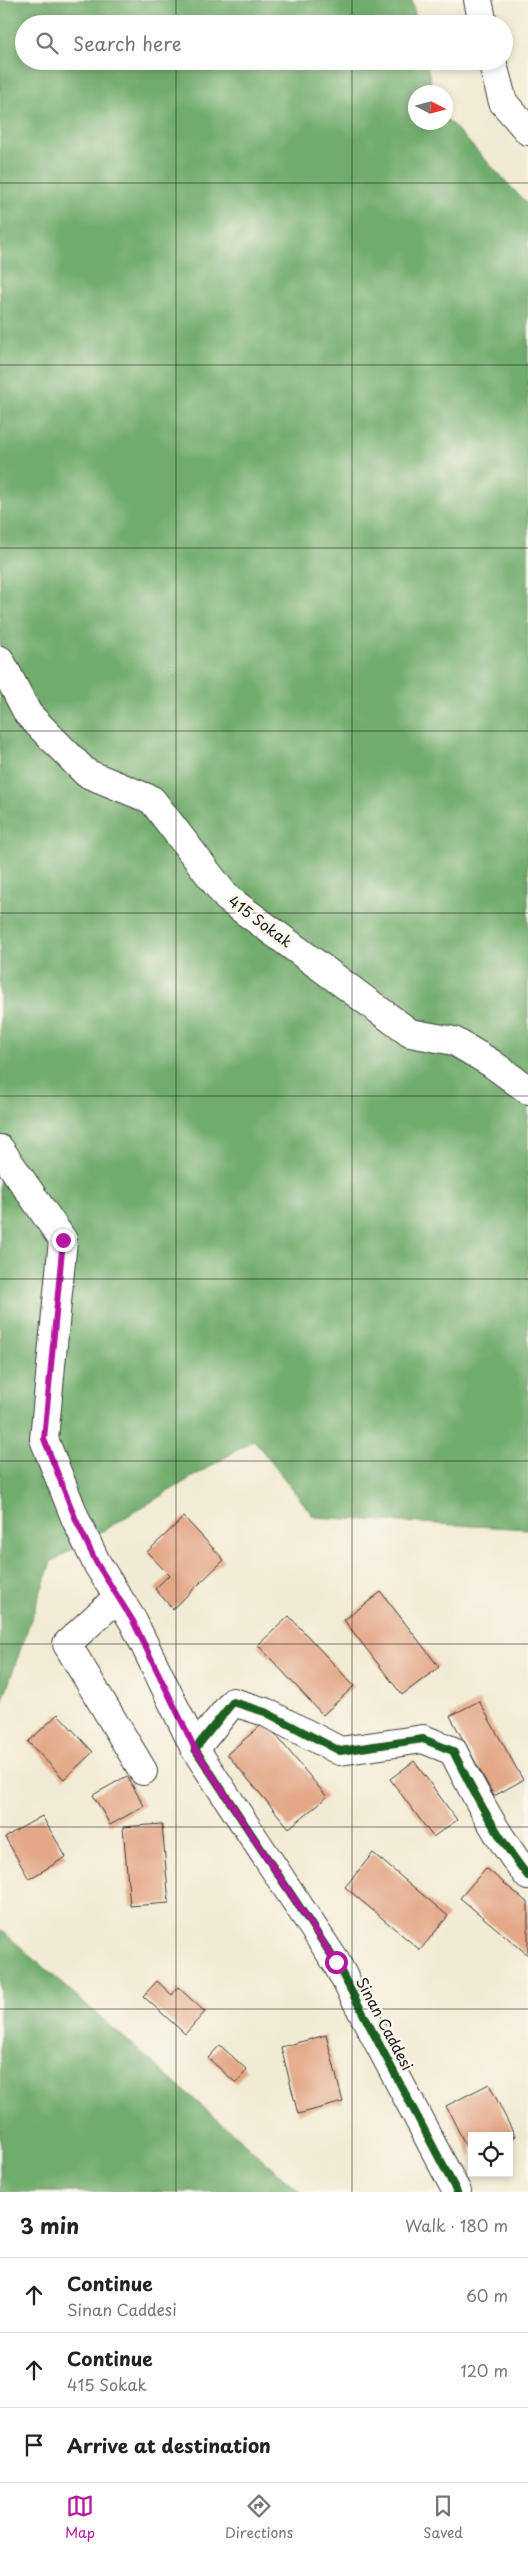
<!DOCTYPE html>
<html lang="en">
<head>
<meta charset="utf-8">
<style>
	:root { --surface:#fff; --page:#f2f2f2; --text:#222; --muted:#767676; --line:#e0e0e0; --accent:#b5179e }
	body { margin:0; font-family:"Playpen Sans",sans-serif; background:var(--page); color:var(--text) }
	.controls { position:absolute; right:15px; bottom:15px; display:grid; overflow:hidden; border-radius:0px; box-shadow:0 2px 8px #0003 }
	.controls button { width:45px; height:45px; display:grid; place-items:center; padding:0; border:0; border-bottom:1px solid var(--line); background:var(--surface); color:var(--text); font:25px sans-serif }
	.compass { position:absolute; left:408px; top:85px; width:45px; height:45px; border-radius:50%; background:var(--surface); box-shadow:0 2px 8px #0003; rotate:96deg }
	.stop { position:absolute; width:15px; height:15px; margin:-11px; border:4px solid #b5179e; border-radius:50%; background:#fff }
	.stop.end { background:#b5179e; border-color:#fff; box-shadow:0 1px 5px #0008 }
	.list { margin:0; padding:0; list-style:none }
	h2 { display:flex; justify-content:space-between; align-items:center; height:65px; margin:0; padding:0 20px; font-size:21px }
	h2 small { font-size:16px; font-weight:400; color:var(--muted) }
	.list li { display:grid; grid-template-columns:32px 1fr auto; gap:15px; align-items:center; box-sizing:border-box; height:75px; padding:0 20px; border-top:1px solid var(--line) }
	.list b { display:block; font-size:19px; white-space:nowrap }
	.list p { margin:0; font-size:16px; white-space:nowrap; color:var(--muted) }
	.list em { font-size:16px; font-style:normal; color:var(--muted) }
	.icon { flex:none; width:28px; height:28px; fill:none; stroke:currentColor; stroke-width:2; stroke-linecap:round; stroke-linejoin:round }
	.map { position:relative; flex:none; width:528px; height:2192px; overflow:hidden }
	.search { position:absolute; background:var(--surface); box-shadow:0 2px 8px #0003; left:15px; right:15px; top:15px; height:55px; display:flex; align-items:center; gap:12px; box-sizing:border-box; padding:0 18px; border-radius:28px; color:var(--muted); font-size:19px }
	.sheet { height:290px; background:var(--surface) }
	nav { display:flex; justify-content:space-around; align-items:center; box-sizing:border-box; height:70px; border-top:1px solid var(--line); background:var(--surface); font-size:14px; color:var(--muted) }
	nav a { display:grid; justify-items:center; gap:2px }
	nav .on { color:var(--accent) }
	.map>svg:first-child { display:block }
</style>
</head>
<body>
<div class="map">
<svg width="528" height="2192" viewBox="0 0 528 2192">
	<rect width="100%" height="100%" fill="#fbf7ec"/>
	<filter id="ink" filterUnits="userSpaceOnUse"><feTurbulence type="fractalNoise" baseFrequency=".02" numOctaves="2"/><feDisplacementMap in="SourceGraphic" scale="10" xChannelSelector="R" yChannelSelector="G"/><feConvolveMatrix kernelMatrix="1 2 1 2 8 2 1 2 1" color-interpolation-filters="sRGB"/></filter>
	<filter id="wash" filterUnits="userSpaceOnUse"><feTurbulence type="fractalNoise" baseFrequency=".0096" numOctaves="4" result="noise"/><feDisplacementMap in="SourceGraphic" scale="20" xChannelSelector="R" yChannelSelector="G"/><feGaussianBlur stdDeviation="1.12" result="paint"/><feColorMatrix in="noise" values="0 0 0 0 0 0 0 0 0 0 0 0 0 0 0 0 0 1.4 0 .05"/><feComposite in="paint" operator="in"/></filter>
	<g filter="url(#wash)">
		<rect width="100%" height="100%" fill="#f2ebd4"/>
		<path fill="#70ac6c" stroke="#466444" d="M0,0H412L417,24H24V61H426L433,92H416V122H446V118L528,205V1529L314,1517L254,1440L51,1562L0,1708Z
			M0,1929L300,2192H0Z"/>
		<g id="blocks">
			<path fill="#e3a888" d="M184,1517L224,1560L173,1609L155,1589L169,1575L147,1552Z
				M381,1592L439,1667L402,1695L344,1620Z
				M289,1616L354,1686L323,1715L258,1645Z
				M479,1701L523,1780L494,1796L450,1716Z
				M58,1714L93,1752L64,1779L28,1742Z
				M265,1722L327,1797L289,1828L227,1754Z
				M414,1761L457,1820L433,1837L390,1779Z
				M127,1776L144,1806L110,1825L93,1795Z
				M42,1816L66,1857L29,1879L5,1837Z
				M162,1824L169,1903L130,1906L123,1827Z
				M373,1853L448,1916L420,1950L345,1887Z
				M486,1868L528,1903V1955L460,1898Z
				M157,1981L172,1995L178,1987L205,2012L185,2034L143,1996Z
				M326,2035L343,2102L298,2114L281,2047Z
				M220,2045L247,2070L236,2083L208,2058Z
				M489,2084L515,2136L509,2139V2136H472V2158L446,2106Z"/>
		</g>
	</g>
	<g filter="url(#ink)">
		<use href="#blocks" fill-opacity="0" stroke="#3c3b38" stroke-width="1"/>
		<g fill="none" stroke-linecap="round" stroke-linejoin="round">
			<g stroke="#3c3b38" stroke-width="30">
				<path id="minor" d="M0,660L28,714L86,773L152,800L227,898L410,1033L454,1041L491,1063L528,1090
					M0,1149L63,1240L44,1439L76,1520L96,1562L133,1621L195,1749L336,1962L457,2192
					M118,1597L67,1644L143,1771
					M195,1749L233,1702L265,1712L340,1751L423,1739L453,1751C475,1795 497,1837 528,1876"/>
			</g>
			<g stroke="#3c3b38" stroke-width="30">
				<path id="highway" d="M478,0L483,24
					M492,61L503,102L528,131"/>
			</g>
			<use href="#minor" stroke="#fff" stroke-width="28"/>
			<use href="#highway" stroke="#fff" stroke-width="28"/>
			<g stroke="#fbf7ec" stroke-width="11">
				<path id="cycleway" d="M457,2192L336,1962L195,1749L233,1702L265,1712L340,1751L423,1739L453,1751C475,1795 497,1837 528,1876"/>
			</g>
			<use href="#cycleway" stroke="#1b5e20" stroke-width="8"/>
		</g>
	</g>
	<g fill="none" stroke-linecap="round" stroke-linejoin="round" filter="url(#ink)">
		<path stroke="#b5179e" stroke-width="6" d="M63,1240L44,1439L76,1520L96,1562L133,1621L195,1749L336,1962"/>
	</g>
	<path fill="none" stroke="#1c1c1c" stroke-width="1" stroke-opacity="0.55" d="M176,0V24M352,0V24M176,61V2192M352,61V2192M0,183H528M0,365H528M0,548H528M0,731H528M0,913H528M0,1096H528M0,1279H528M0,1461H528M0,1644H528M0,1827H528M0,2009H528"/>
	<g text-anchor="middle" stroke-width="5" stroke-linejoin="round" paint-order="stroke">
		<g font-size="15" fill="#1c1c1c" stroke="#fbf7ec">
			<text transform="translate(260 922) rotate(37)" y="5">415 Sokak</text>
			<text transform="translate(384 2024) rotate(62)" y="5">Sinan Caddesi</text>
		</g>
	</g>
</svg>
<div class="controls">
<button><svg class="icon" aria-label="locate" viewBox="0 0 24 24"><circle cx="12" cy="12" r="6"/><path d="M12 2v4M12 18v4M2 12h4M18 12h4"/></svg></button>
</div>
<svg class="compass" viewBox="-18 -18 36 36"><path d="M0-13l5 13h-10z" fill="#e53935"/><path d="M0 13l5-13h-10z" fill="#767676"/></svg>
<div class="stop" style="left:336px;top:1962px"></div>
<div class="stop end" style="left:63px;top:1240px"></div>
<div class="search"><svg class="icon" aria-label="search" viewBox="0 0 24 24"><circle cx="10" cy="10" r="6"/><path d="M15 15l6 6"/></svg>Search here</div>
</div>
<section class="sheet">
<h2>3 min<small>Walk · 180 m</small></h2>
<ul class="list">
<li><svg class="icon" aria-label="ahead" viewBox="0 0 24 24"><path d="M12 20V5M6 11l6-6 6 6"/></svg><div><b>Continue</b><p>Sinan Caddesi</p></div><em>60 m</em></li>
<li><svg class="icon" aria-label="ahead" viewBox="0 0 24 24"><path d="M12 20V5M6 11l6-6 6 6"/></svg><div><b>Continue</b><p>415 Sokak</p></div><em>120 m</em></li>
<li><svg class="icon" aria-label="arrive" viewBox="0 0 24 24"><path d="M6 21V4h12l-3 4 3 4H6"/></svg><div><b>Arrive at destination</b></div></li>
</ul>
</section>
<nav>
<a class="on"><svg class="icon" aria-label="map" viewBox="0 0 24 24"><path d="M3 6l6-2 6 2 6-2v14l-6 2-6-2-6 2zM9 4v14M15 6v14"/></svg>Map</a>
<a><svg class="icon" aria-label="directions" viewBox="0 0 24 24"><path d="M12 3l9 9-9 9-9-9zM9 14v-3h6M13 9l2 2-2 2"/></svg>Directions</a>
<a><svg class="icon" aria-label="saved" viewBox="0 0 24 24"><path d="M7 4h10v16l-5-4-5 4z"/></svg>Saved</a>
</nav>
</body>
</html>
